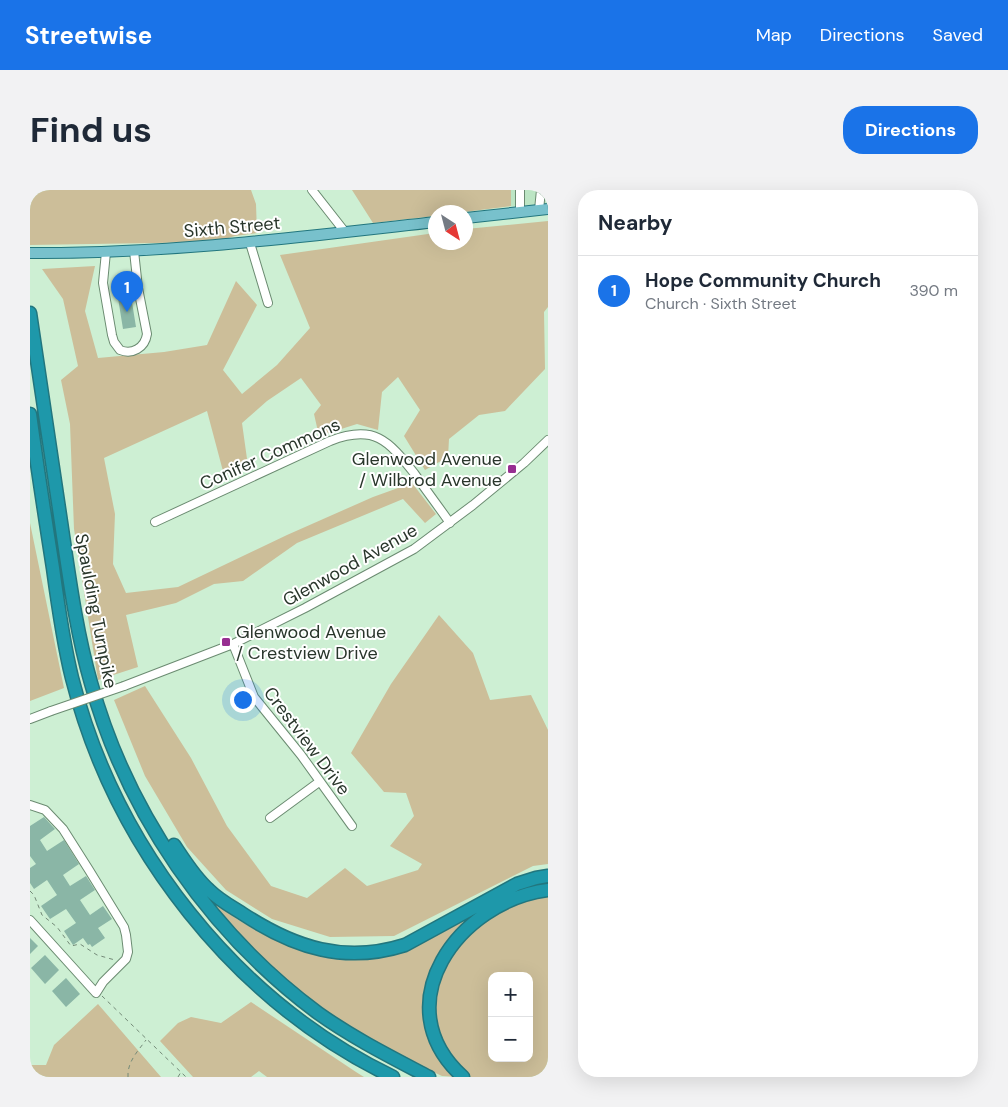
<!DOCTYPE html>
<html lang="en">
<head>
<meta charset="utf-8">
<style>
	:root { --surface:#fff; --page:#f2f2f3; --text:#1f2937; --muted:#747a83; --line:#e0e1e3; --accent:#1a73e8 }
	body { margin:0; font-family:"DM Sans",sans-serif; background:var(--page); color:var(--text) }
	.controls { position:absolute; right:15px; bottom:15px; display:grid; overflow:hidden; border-radius:10px; box-shadow:0 5px 20px #0002 }
	.controls button { width:45px; height:45px; display:grid; place-items:center; padding:0; border:0; border-bottom:1px solid var(--line); background:var(--surface); color:var(--text); font:25px sans-serif }
	.compass { position:absolute; left:398px; top:15px; width:45px; height:45px; border-radius:50%; background:var(--surface); box-shadow:0 5px 20px #0002; rotate:144deg }
	.you { position:absolute; left:212px; top:509px; width:18px; height:18px; margin:-12px; border:4px solid #fff; border-radius:50%; background:#1a73e8; box-shadow:0 0 0 8px #1a73e833 }
	.badge { display:grid; place-items:center; width:32px; height:32px; border-radius:50%; background:var(--accent); color:#fff; font-size:16px; font-weight:700 }
	.pin { position:absolute; translate:-50% -41px; filter:drop-shadow(0 1px 2px #0008) }
	.pin::after { content:''; position:absolute; top:26px; width:18px; height:15px; background:inherit; clip-path:polygon(0 0,100% 0,50% 100%) }
	.list { margin:0; padding:0; list-style:none }
	h2 { display:flex; justify-content:space-between; align-items:center; height:65px; margin:0; padding:0 20px; font-size:21px }
	h2 small { font-size:16px; font-weight:400; color:var(--muted) }
	.list li { display:grid; grid-template-columns:32px 1fr auto; gap:15px; align-items:center; box-sizing:border-box; height:70px; padding:0 20px; border-top:1px solid var(--line) }
	.list b { display:block; font-size:19px; white-space:nowrap }
	.list p { margin:0; font-size:16px; white-space:nowrap; color:var(--muted) }
	.list em { font-size:16px; font-style:normal; color:var(--muted) }
	.map { position:relative; flex:none; width:518px; height:887px; overflow:hidden; border-radius:20px }
	header { display:flex; align-items:center; gap:30px; box-sizing:border-box; height:70px; padding:0 25px; background:var(--accent); color:#fff }
	header strong { font-size:24px }
	nav { display:flex; gap:28px; margin-inline-start:auto; font-size:18px }
	.intro { display:flex; align-items:center; justify-content:space-between; box-sizing:border-box; height:120px; padding:0 30px }
	h1 { margin:0; font-size:35px }
	.button { padding:12px 22px; border-radius:20px; background:var(--accent); color:#fff; font-size:18px; font-weight:700 }
	main { display:flex; gap:30px; padding:0 30px }
	aside { flex:1; background:var(--surface); border-radius:20px; box-shadow:0 5px 20px #0002 }
	.map>svg:first-child { display:block }
</style>
</head>
<body>
<header>
<strong>Streetwise</strong>
<nav><a>Map</a><a>Directions</a><a>Saved</a></nav>
</header>
<div class="intro"><h1>Find us</h1><a class="button">Directions</a></div>
<main>
<div class="map">
<svg width="518" height="887" viewBox="0 0 518 887">
	<rect width="100%" height="100%" fill="#cdefd3"/>
	<path fill="#bce5c4" d="M481,0H518V14L481,16Z"/>
	<path fill="#ccbe99" fill-rule="evenodd" d="M0,0H221L226,14L227,43L205,46L185,52L0,55Z
		M322,0H481V16L434,22H431L419,16L411,17L408,22H406L405,26L343,33Z
		M518,31V117L514,122L515,179L475,221L449,225L419,249L418,267L395,280L374,246L390,220L368,187L352,202L348,240L327,234L289,246L284,224L291,215L271,188L237,211L212,233L218,276L194,285L177,221L74,268L85,324L83,374L96,403L148,397L257,345L343,307L382,293L406,324L395,333L373,309L267,353L213,391L184,394L146,413L96,425L108,477L68,490L44,339L40,234L31,190L48,176L33,109L12,79L65,76L55,121L68,168L134,162L177,155L206,91L227,115L193,180L212,204L247,175L280,138L250,65L405,43L406,52H436V39Z
		M0,333L34,498L0,511Z
		M409,425L443,463L460,510L501,505L518,540V674L503,676L364,746L300,747L242,729L196,700L157,657L115,586L84,510L115,496L161,568L197,636L241,696L277,708L315,678L337,696L388,680L392,674L360,656L384,626L376,603L354,602L321,563L361,494Z
		M518,692V697L435,736L397,815L428,887L412,886L371,867L297,823L263,797L209,748L170,699L186,714L207,729L230,743L258,754L341,765L488,700Z
		M518,705V887H438L410,850L403,812L417,768L450,734L480,716ZM462,786H499V868H462Z
		M221,812L326,882L334,887H237L229,881L221,887H163L130,851L148,833L161,827L191,833Z
		M68,814L131,887H0V875H16L24,855Z"/>
	<path fill="#8ab6a6" d="M101,106L106,137L93,139L88,108Z
		M14,627L25,639L10,650L17,661L34,650L49,674L33,685L40,696L56,686L65,700L50,710L60,725L73,716L82,729L68,738L75,748L62,757L60,754L58,755L53,748L43,755L34,741L46,733L36,719L20,729L11,716L27,705L17,690L4,699L0,693V678L6,674L0,666V636Z
		M0,748L8,756L0,764Z
		M15,765L29,780L15,794L1,778Z
		M36,788L50,804L36,817L22,801Z"/>
	<g fill="none" stroke-linecap="round" stroke-linejoin="round">
		<g stroke="#6b8b71" stroke-width="10">
			<path id="minor" d="M282,0L315,42
				M490,0V22
				M509,20L511,0
				M220,53L238,113
				M76,62L73,93L82,145L84,152L90,160C102,165 115,158 117,144L108,98L104,61
				M125,332L300,251C344,234 358,250 384,283C396,300 408,316 420,333
				M203,454L224,507L271,565L322,636
				M94,496L203,454L275,418L384,359L443,315L494,273L518,250
				M0,529L21,521
				M0,615L15,620L33,639L59,680L94,737L96,745L98,762L96,769L73,792L66,803L0,730
				M240,628L289,592"/>
		</g>
		<g stroke="#22767e" stroke-width="12">
			<path id="major" d="M436,28L518,19
				M0,63C136,64 271,47 406,32"/>
		</g>
		<g stroke="#22767e" stroke-width="15">
			<path id="highway" d="M0,123C10,193 21,262 31,332C39,386 46,441 61,493C97,623 180,743 288,823C323,848 361,867 399,887
				M0,224C7,275 15,327 23,378C28,415 33,452 42,488C85,658 205,811 363,887
				M144,655C154,670 165,688 179,700C189,710 202,717 213,724C265,758 315,774 375,755L487,694L506,688L518,686
				M433,887C353,815 429,711 518,700"/>
		</g>
		<path stroke="#738977" stroke-width="1" stroke-dasharray="4 4" stroke-linecap="butt" d="M0,701L4,705L12,725L27,737L41,756L50,754L67,765L85,770
			M72,806L156,887
			M98,887C97,872 108,861 116,850
			M148,887L151,882"/>
		<use href="#minor" stroke="#fff" stroke-width="8"/>
		<use href="#major" stroke="#78c1cc" stroke-width="10"/>
		<use href="#highway" stroke="#1e98aa" stroke-width="12"/>
		<g stroke="#6b8b71" stroke-width="10" stroke-linecap="butt">
			<path id="minor-bridge" d="M21,521L94,496"/>
		</g>
		<use href="#minor-bridge" stroke="#fff" stroke-width="8"/>
	</g>
	<g fill="#972e91" stroke="#fff" stroke-width="2">
		<rect x="477" y="274" width="10" height="10" rx="2.5"/>
		<rect x="191" y="447" width="10" height="10" rx="2.5"/>
	</g>
	<g text-anchor="middle" stroke-width="4" stroke-linejoin="round" paint-order="stroke">
		<g font-size="18" fill="#29362b" stroke="#fff">
			<text transform="translate(202 37) rotate(-5)" y="6">Sixth Street</text>
			<text transform="translate(240 264) rotate(-24)" y="6">Conifer Commons</text>
			<text transform="translate(320 375) rotate(-29)" y="6">Glenwood Avenue</text>
			<text transform="translate(66 421) rotate(79)" y="6">Spaulding Turnpike</text>
			<text transform="translate(277 551) rotate(53)" y="6">Crestview Drive</text>
		</g>
		<g font-size="18" fill="#29362b" stroke="#fff" text-anchor="end">
			<text x="472" y="275">Glenwood Avenue<tspan x="472" dy="21">/ Wilbrod Avenue</tspan></text>
			<text x="206" y="448" text-anchor="start">Glenwood Avenue<tspan x="206" dy="21">/ Crestview Drive</tspan></text>
		</g>
	</g>
</svg>
<div class="controls">
<button>+</button>
<button>−</button>
</div>
<svg class="compass" viewBox="-18 -18 36 36"><path d="M0-13l5 13h-10z" fill="#e53935"/><path d="M0 13l5-13h-10z" fill="#747a83"/></svg>
<div class="you"></div>
<div class="pin badge" style="left:97px;top:122px">1</div>
</div>
<aside>
<h2>Nearby<small></small></h2>
<ul class="list">
<li><span class="badge">1</span><div><b>Hope Community Church</b><p>Church · Sixth Street</p></div><em>390 m</em></li>
</ul>
</aside>
</main>
</body>
</html>
